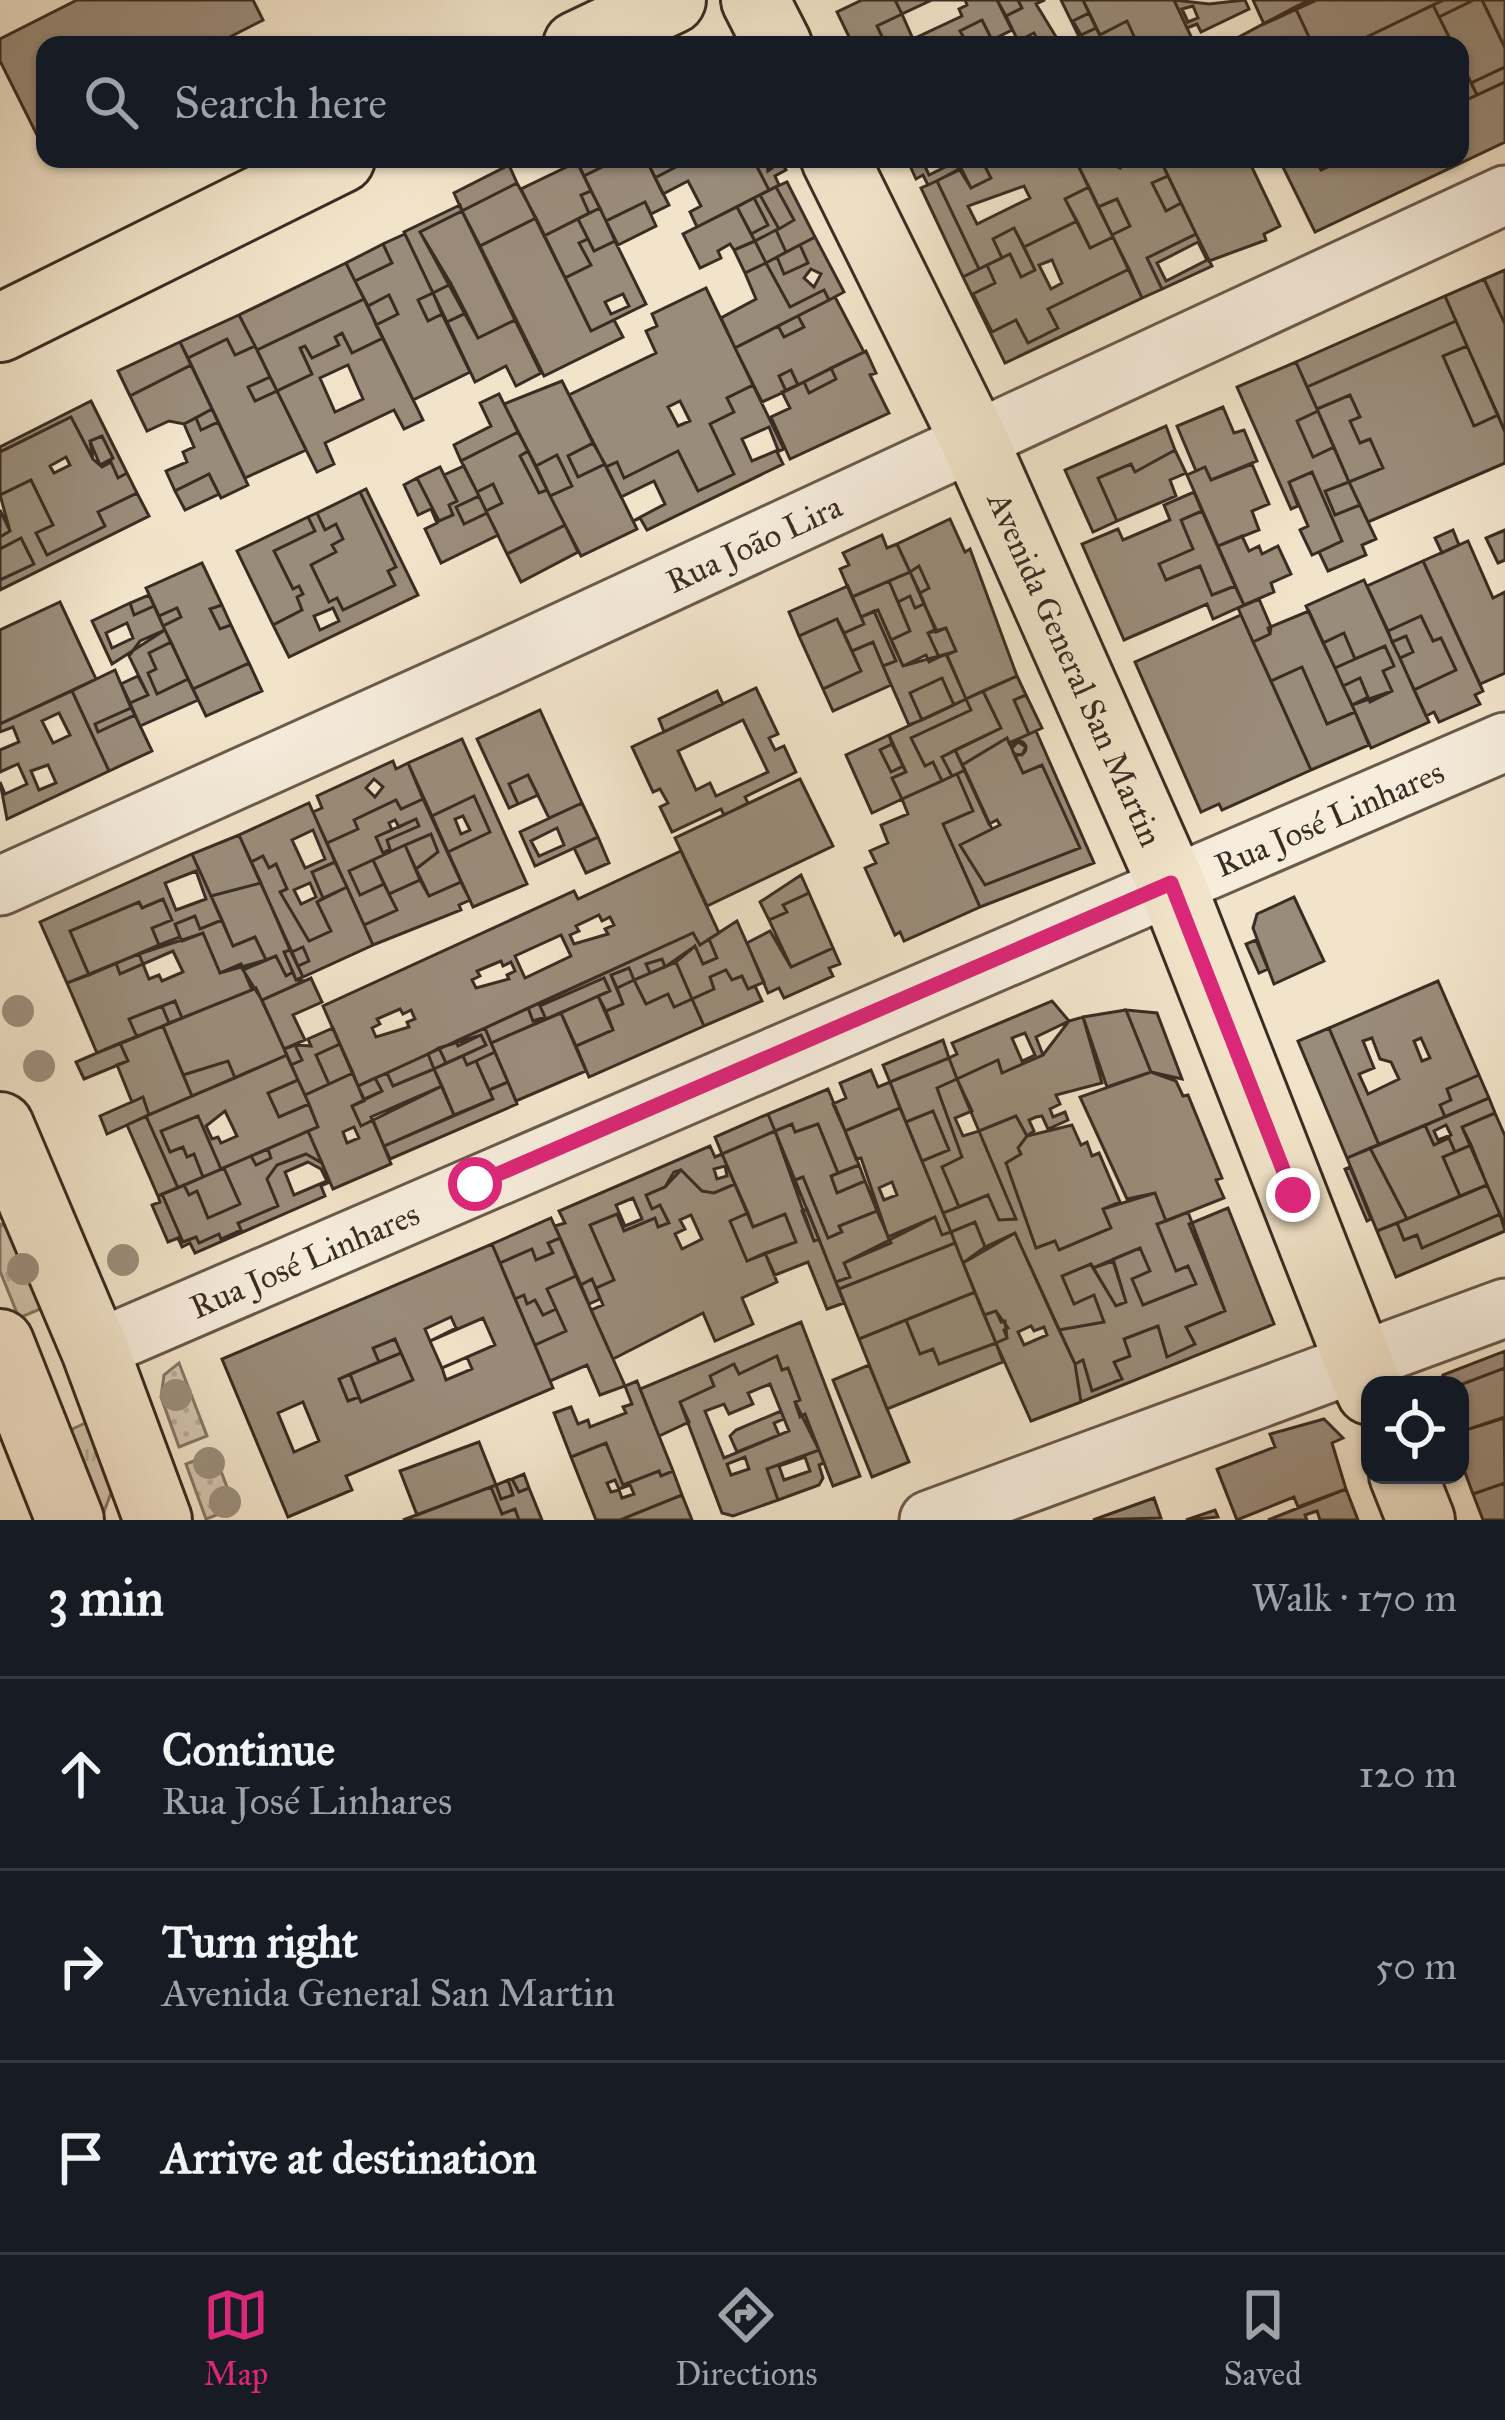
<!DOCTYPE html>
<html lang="en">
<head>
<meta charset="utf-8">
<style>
	:root { --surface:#171b24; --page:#242831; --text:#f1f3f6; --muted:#9ea1a6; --line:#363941; --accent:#db2777 }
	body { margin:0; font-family:"IM FELL Great Primer",serif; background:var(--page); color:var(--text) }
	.controls { position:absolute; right:36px; bottom:36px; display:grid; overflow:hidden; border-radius:24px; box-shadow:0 3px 9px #0004 }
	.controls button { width:108px; height:108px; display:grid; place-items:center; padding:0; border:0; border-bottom:3px solid var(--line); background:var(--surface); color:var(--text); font:60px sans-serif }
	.stop { position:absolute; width:36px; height:36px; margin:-27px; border:9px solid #db2777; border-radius:50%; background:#fff }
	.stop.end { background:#db2777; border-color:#fff; box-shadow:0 3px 12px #0008 }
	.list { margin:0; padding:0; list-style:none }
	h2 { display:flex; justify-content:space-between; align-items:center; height:156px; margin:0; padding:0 48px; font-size:51px }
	h2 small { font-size:39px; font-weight:400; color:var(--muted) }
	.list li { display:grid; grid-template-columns:78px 1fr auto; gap:36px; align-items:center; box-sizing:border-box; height:192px; padding:0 48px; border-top:3px solid var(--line) }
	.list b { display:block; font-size:45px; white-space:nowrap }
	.list p { margin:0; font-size:39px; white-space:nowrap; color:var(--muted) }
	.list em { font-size:39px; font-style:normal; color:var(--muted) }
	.icon { flex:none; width:66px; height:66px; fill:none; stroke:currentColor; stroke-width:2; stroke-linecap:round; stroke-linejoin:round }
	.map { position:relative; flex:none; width:1505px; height:1520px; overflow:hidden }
	.search { position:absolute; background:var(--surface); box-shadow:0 3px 9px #0004; left:36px; right:36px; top:36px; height:132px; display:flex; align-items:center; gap:30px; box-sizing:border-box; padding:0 42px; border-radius:24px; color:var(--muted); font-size:45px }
	.sheet { height:732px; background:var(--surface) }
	nav { display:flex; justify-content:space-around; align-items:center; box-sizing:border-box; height:168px; border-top:3px solid var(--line); background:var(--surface); font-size:33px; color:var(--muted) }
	nav a { display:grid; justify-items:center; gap:6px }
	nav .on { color:var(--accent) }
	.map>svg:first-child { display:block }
</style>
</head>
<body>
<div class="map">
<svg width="1505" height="1520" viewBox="0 0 1505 1520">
	<defs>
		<pattern id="grass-tufts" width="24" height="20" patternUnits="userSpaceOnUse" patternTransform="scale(3)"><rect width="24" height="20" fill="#d3c5ae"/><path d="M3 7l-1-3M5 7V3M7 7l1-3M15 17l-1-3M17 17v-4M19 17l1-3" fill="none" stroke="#b6a995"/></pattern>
		<pattern id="park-dots" width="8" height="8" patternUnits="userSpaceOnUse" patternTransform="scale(3)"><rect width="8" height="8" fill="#d3c5ae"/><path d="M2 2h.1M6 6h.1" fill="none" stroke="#b6a995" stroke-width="1.8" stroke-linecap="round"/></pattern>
	</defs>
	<rect width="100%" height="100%" fill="#f2e4ca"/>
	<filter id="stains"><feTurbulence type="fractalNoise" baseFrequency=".00167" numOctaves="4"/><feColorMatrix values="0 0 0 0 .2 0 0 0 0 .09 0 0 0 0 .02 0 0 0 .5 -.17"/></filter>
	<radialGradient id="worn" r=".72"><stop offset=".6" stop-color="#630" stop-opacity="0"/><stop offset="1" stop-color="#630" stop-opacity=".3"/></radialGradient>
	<path fill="url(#grass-tufts)" stroke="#877868" stroke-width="3" d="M0,1224L12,1229L45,1307L19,1318L0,1271Z
		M92,1420L115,1482L101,1520L66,1432Z"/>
	<path fill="url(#park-dots)" stroke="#877868" stroke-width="3" d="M179,1363L207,1436L179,1447L161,1397L164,1375Z
		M214,1453L235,1508L206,1519L186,1464Z"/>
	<path fill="#9a8c7a" stroke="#3b2c23" stroke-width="3" fill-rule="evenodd" d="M77,0H253L263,20L214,45H45V131L37,135L0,61V39Z
		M862,0H895L902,14L877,26L886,45H853L837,12Z
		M895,0H997L1012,30L992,40L982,20L960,31L968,45H886L877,26L902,14Z
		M932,0H965L967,5L959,9L962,16L913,39L902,14Z
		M997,0H1018L1022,8L1006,16Z
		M1018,0H1045L1036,4L1061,45H1040L1034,33L1018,41L1006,16L1022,8Z
		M1061,0H1083L1089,13L1073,21L1081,35L1096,28L1105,45H1083Z
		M1083,0H1174L1195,45H1138L1127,21L1100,35Z
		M1174,0L1209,4L1245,0L1249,9L1201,32L1197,24L1187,28ZM1193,6L1198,18L1188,22L1182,9Z
		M1253,0H1317L1264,24Z
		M1310,0H1444L1350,45H1293L1309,37L1295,7Z
		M1444,0H1474L1439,17L1433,5Z
		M1474,0H1482L1505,48V67L1471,83L1460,60V45H1453L1439,17Z
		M1482,0H1505V48L1487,10Z
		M1433,5L1453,45H1350Z
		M1295,7L1309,37L1293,45H1224Z
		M1089,13L1096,28L1081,35L1073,21Z
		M982,20L992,40L968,45L960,31Z
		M1127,21L1138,45H1105L1100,35Z
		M1460,60L1477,95L1460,103Z
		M1505,67V82L1477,95L1471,83Z
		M1505,82V142L1315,232L1279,159H1315L1321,170L1344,159H1460V103Z
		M576,159H618L584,176Z
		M618,159H646L669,205L651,214L645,202L606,221L584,176Z
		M646,159H678L681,164L655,178Z
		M691,159H753L769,190L697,227L690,212L701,206L688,181L663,194L655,178Z
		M753,159H767L768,171L776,165L771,159H780L786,170L775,176L779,185L769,190Z
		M907,159H930L923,162L929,175L949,165L946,159H953L959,170L928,185L923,175L916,179Z
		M953,159H981L991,178L971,188Z
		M981,159H1075L1089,187L1065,199L1077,221L1024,247L1014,228L993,239L1002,258L979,269L937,181L961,168L971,188L991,178ZM1024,186L1030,198L977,224L968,206Z
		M1075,159H1117L1114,165L1120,168L1121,159H1160L1168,176L1152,183L1166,211L1181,203L1196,234L1147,258L1162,289L1142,298L1112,235L1130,226L1117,199L1098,207Z
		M1160,159H1248L1280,226L1264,234L1266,240L1209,261Z
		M1315,159H1344L1321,170Z
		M577,162L591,191L581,195L589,213L544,236L521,189Z
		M509,165L517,183L462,211L454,193Z
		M1168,176L1181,203L1166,211L1152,183Z
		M937,181L979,269L963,277L921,188Z
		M787,182L815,237L786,252L776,230L755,241L751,234L768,225L754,198L760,195L779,229L794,220L776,187Z
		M517,183L536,218L480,246L462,211Z
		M776,187L794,220L779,229L760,195Z
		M1089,187L1113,237L1090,248L1065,199Z
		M591,191L600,208L589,213L581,195Z
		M754,198L768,225L751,234L737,207Z
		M1117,199L1130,226L1112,235L1098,207Z
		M645,202L656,226L618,245L606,221Z
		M460,205L462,211L420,232L451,284L433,293L404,232Z
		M737,207L755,241L734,250L730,244L718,251L721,258L700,268L683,234Z
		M600,208L615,241L594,251L578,219Z
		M462,211L515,320L478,338L420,232Z
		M536,218L591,331L614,320L623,337L544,376L480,246Z
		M578,219L588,239L579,243L591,265L565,278L544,236Z
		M1077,221L1090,248L1113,237L1129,269L1048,309L1058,328L1028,343L1016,320L992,332L973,294L995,283L987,265L1010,254L1021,277L1035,270L1024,247ZM1052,260L1062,283L1051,289L1039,265Z
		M1014,228L1035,270L1021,277L1010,254L1002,258L993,239Z
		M776,230L786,252L766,263L755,241Z
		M405,234L433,293L418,300L428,321L442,314L470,372L413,400L376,325L398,314L389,295L368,306L355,281L392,263L383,244Z
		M1196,234L1212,266L1162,289L1147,258ZM1198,242L1207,260L1166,281L1157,263Z
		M815,237L844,292L829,300L824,290L790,307L766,263L777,257L784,274L808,263L800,245ZM811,269L821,274L814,287L804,278Z
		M588,239L594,251L615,241L646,304L591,331L565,278L591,265L579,243ZM623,294L629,306L611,314L605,302Z
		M755,241L766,263L745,273L734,250Z
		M383,244L392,263L355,281L346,263Z
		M800,245L808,263L784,274L777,257Z
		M346,263L364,299L257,350L239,315Z
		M766,263L790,307L824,290L829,300L735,348L721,318L756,299L745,273Z
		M987,265L995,283L973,294L992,332L1016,320L1028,343L1058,328L1048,309L1129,269L1142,298L1005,363L963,277Z
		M1505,270V324L1484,279Z
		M1484,279L1505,324V432L1445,296Z
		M451,284L466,313L447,322L433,293Z
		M706,288L753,385L727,398L734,412L710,424L734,474L698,491L678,451L624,478L617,462L606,467L569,395L656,353L646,331L657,326L652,314ZM680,401L690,421L678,426L668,407Z
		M433,293L442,314L428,321L418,300Z
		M389,295L398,314L376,325L368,306Z
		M1445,296L1456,321L1307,387L1296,362Z
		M835,297L864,352L798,385L791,370L779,376L786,391L762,402L735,348L778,326L784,337L804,327L798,316Z
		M364,299L383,338L352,353L342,333L335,337L339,345L312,358L305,346L300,348L312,374L277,391L257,350Z
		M466,313L478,338L515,320L541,373L516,386L506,366L475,382L447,322Z
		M239,315L255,346L235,355L227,339L188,358L180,342Z
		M798,316L804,327L784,337L778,326Z
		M1456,321L1467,346L1443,356L1474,426L1498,415L1505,432V463L1368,522L1349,482L1383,468L1370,439L1360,443L1350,421L1360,417L1350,395L1317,409L1307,387Z
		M342,333L352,353L383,338L423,420L404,429L394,410L325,443L334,464L317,472L277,391L312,374L300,348L305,346L312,358L339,345L335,337ZM348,365L363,399L335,412L320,378Z
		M227,339L235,355L255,346L270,377L248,387L255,401L277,391L306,450L245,478L188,358Z
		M180,342L191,365L130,396L118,371Z
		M1467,346L1498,415L1474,426L1443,356Z
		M866,351L876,373L870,375L889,413L790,459L771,417L790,408L782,392L804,382L809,393L836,379L831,368Z
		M1296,362L1318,411L1297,421L1313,457L1334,447L1349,482L1325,491L1335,515L1360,505L1376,539L1362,545L1366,555L1328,571L1319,552L1342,541L1312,472L1289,482L1298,506L1291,509L1237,387Z
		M191,365L212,409L184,424L169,421L147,431L130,396Z
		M831,368L836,379L809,393L804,382Z
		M791,370L798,385L786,391L779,376Z
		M270,377L277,391L255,401L248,387Z
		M562,381L593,443L568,456L578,477L605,464L637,529L581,556L550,496L572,486L557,455L536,466L504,404Z
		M753,385L784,449L777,452L783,464L647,530L640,518L633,521L665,504L654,481L621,497L606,467L617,462L624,478L678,451L698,491L734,474L710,424L734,412L727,398ZM769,427L778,450L752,461L742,439Z
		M499,394L518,432L461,461L454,445L491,426L480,403Z
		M1350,395L1360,417L1350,421L1360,443L1370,439L1383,468L1349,482L1317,409Z
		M91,401L127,473L118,478L111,462L102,467L113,458L102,436L90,441L93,459L71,417L0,452V447Z
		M1223,407L1234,433L1244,430L1257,461L1211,480L1205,467L1196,471L1177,426Z
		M212,409L218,422L201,430L196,418Z
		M1318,411L1334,447L1313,457L1297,421Z
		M71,417L93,459L102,467L111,462L118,478L127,473L137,493L98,512L105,526L47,555L36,533L53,525L31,480L0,495V452ZM66,457L70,465L54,473L50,466Z
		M196,418L201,430L218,422L248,485L221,498L209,474L175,491L166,471L187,462L183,452L194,447L184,424Z
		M1166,426L1175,450L1135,472L1131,464L1098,478L1117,521L1093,532L1065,470Z
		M518,432L528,451L520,456L539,493L547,490L565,525L507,554L486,511L502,503L493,484L477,492L461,461Z
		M102,436L113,458L100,465L90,441Z
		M593,443L605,464L578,477L568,456Z
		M1175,450L1186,473L1170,480L1176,496L1117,521L1098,478L1131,464L1135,472Z
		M528,451L547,490L539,493L520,456Z
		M557,455L572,486L550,496L536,466Z
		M1252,464L1269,504L1252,511L1259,530L1218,546L1187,475L1205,467L1211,480Z
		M464,466L479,496L456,507L464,524L487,513L498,535L441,563L425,529L437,523L431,509L418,515L404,485L417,478L439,521L453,515L449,505L457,501L444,475Z
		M440,467L457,501L449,505L453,515L439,521L417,478Z
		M1312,472L1342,541L1312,555L1300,530L1308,526L1289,482Z
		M209,474L219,494L185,510L175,491Z
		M31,480L53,525L36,533L47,555L105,526L98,512L137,493L149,516L0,590V580L34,564L21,538L0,549V537L10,531L0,495Z
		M1349,482L1360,505L1335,515L1325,491Z
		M493,484L502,503L486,511L477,492Z
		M366,489L418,595L289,657L273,625L302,610L297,597L303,594L299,586L293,589L274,551L315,531L308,517L317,513L325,530L336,524L343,539L332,545L336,552L311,565L329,602L337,598L343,610L395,585L388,571L396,567L360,492ZM333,608L339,621L320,630L314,616Z
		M360,492L396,567L388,571L395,585L343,610L337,598L329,602L311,565L336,552L332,545L343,539L336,524L325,530L317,513Z
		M1194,492L1202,511L1181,520L1193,549L1159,564L1166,580L1200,566L1212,595L1235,586L1244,605L1213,619L1207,604L1124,640L1082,544L1118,529L1123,540L1170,520L1164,505Z
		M479,496L487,513L464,524L456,507Z
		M0,510L10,531L0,537Z
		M1202,511L1235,586L1212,595L1200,566L1166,580L1159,564L1193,549L1181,520Z
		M308,517L315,531L274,551L293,589L299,586L303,594L297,597L302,610L273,625L237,551Z
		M950,519L965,552L970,549L1017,676L966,699L947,655L956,651L946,628L936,632L920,593L929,588L919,566L910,572L897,544Z
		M565,525L578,552L521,582L507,554Z
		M1453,530L1459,545L1442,553L1435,538Z
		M1505,530V560L1498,563L1486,538Z
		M882,535L887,548L897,544L910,572L852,597L840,569L849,565L843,553Z
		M1242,536L1249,551L1259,546L1262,554L1278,546L1291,574L1271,583L1274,592L1244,605L1218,546Z
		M21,538L34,564L0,580V549Z
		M1468,541L1493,598L1505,592V673L1480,684L1423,561Z
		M1423,561L1483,691L1475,695L1480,704L1439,722L1434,712L1426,716L1414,690L1456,670L1441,638L1433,641L1421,616L1388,631L1367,586Z
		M202,563L222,605L210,609L220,629L231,625L249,663L193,689L163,626L181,617L177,608L159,616L146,588Z
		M919,566L929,588L920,593L910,572Z
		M910,572L924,604L915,608L910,596L898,602L889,581Z
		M1364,580L1429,722L1371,748L1352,705L1392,691L1383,671L1394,666L1385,646L1355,659L1344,633L1323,643L1306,606Z
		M889,581L910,631L891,640L878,610L861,617L852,597Z
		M848,586L864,624L844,633L837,619L799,636L789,612Z
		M149,595L154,606L134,615L130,603Z
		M910,596L915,608L924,604L936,629L928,633L939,657L929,662L926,655L903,666L891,640L910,631L898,602Z
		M1259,599L1271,627L1270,634L1253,642L1238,608Z
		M60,602L96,679L0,724V630Z
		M130,603L134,615L154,606L165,630L112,664L92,621ZM127,623L133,638L112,648L106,633Z
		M222,605L231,625L220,629L210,609Z
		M177,608L181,617L163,626L159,616Z
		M878,610L903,666L946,654L966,699L954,705L942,678L910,693L922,720L909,725L883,666L896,661L874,611Z
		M874,611L896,661L883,666L873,642L852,651L844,633L864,624L861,617Z
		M1309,611L1355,712L1327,724L1302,667L1271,681L1253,642L1270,634L1268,628Z
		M1241,615L1311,770L1222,810L1219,804L1201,812L1135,662Z
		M1421,616L1433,641L1441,638L1456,670L1414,690L1400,658L1413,652L1406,636L1392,642L1388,631Z
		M837,619L861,671L823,689L799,636Z
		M946,628L956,651L939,657L928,633Z
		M165,630L171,642L149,653L156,669L148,673L157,694L188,679L198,700L140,726L130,703L148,695L129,656L140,641Z
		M1344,633L1355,659L1335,668L1323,643Z
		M1406,636L1413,652L1400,658L1392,642Z
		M171,642L188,679L157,694L148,673L156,669L149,653Z
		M873,642L891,685L833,711L823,689L861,671L852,651Z
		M1385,646L1394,666L1383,671L1392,691L1370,702L1360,678L1343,686L1335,668Z
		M249,663L262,691L206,716L193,689Z
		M1302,667L1327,724L1355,712L1369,745L1311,770L1271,681Z
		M115,670L131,708L95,724L98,732L135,715L152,751L109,771L72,691Z
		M138,676L148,695L130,703L121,684Z
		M1017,676L1026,695L1014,700L1029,734L1009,743L1007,738L962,765L955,750L1001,728L983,691Z
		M942,678L954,705L922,720L910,693Z
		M1360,678L1368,697L1352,705L1343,686Z
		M756,688L778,734L769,738L775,750L784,746L796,772L745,797L748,803L724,815L721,809L672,832L660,807L668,803L660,789L653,792L632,747ZM743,720L768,772L716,796L710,783L696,790L678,751Z
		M72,691L109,771L7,819L0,782L5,794L27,784L18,764L0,772V750L19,742L13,727L0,732V724ZM59,713L70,735L53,743L42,721ZM48,765L56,783L39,790L31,771Z
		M717,691L723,704L664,732L659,719Z
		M983,691L1001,728L942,757L952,776L942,781L933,762L925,766L911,738L971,710L966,699Z
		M1026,695L1042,728L1029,734L1014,700Z
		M966,699L971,710L911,738L925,766L933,762L942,781L902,799L892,778L906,772L889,735Z
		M131,708L135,715L98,732L95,724Z
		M540,710L582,803L549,818L528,775L509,784L518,804L509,808L477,739Z
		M1036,731L1094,863L980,907L943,824L973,811L957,774L965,770L992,829L960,845L985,885L1080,848L1042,765L1023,773L1014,754L1022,755L1026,747L1018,742L1012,748L1009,743Z
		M889,735L892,744L880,750L891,772L903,766L906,772L892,778L902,799L872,813L846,755Z
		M1007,738L1023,773L1042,765L1080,848L985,885L960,845L1000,825L997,820L989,824L962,765Z
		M462,739L527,884L473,907L448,852L490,832L474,796L432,816L408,763Z
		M1012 748a7 7 0 1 1 14 0a7 7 0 1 1-14 0Z
		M892,744L903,766L891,772L880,750Z
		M955,750L965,770L952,776L942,757Z
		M393,761L396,769L408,763L423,799L401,809L396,800L354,820L358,829L327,843L313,812L322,808L317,796ZM374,779L383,787L375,797L366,788Z
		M957,774L973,811L943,824L980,907L904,941L900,932L895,935L865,868L876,863L870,851L888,843L881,825L908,814L902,799Z
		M528,775L538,795L518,804L509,784Z
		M800,779L833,846L707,906L675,838Z
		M474,796L490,832L448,852L432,816ZM463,816L470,830L461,834L455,819Z
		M423,799L461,882L429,896L416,869L438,852L431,834L405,845L349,871L360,895L384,884L397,910L364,925L327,843L358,829L354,820L396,800L401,809ZM416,819L419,826L387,840L390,849L383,853L376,837L392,830L389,823L395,820L399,827Z
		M309,803L335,862L312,872L323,898L317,902L331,931L309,941L280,892L287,889L276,864L269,868L263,856L251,862L239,835ZM313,830L325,859L305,868L292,840ZM310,883L316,897L301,904L294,890Z
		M582,803L598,837L535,866L520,832ZM557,828L564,845L539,856L531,841Z
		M416,819L419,826L387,840L390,849L383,853L376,837Z
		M431,834L438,852L416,869L405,845Z
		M239,835L261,883L211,896L192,854Z
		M598,837L609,863L586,873L574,848Z
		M405,845L420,880L389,894L373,860Z
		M681,851L719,933L700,945L693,933L358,1086L323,1006L574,891L578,899ZM599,915L602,921L610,917L614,925L605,929L608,934L574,944L570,935L579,931L576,926ZM561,935L571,956L525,978L515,956ZM501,961L503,966L511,962L515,971L507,975L509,979L476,988L472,980L480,976L477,971ZM400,1009L403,1014L411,1010L415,1019L407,1022L409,1027L376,1037L372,1028L380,1024L377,1019Z
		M192,854L222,920L200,929L195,916L175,924L180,937L159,945L152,928L172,920L163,899L142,908L139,902L70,931L89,975L67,983L40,922ZM196,871L206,899L176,910L165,883Z
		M263,856L269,868L276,864L287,889L280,892L309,941L331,931L317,902L347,887L373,945L303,977L298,966L309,961L303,947L292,952L251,862Z
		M373,860L384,884L360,895L349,871Z
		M335,862L347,887L323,898L312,872Z
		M801,875L809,893L783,905L787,912L769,920L760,902Z
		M420,880L429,896L461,882L470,900L459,905L461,910L373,945L364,925L397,910L389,894Z
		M261,883L290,950L284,952L293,972L286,976L276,956L266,960L255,937L233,946L211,896Z
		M809,893L833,948L791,967L769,920L787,912L783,905Z
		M1294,897L1324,961L1274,984L1253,928L1257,914Z
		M163,899L172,920L152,928L159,945L89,975L70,931L139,902L142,908Z
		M195,916L200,929L222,920L233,946L255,937L266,960L220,973L203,933L182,941L180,937L175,924Z
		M737,921L764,982L748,989L742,976L732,980L726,970L710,977L714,989L692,999L676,962L695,946L703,964L717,958L709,939Z
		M770,931L791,967L833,948L840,964L829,968L833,976L784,998L779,988L768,993L747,943Z
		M203,933L220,973L241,964L252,990L182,1018L175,1001L129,1019L137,1037L97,1053L67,983L116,963L120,974L143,964L139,954Z
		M693,933L700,945L709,939L717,958L703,964L695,946L665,967L662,959L646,964L650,973L634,980L629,968L611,975L623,1004L606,1011L598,996L610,991L604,978L540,1006L545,1017L533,1021L528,1008Z
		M1256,940L1268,969L1259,973L1246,944Z
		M303,947L309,961L298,966L292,952Z
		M290,950L303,977L296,980L284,952Z
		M173,951L183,972L162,981L159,975L149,979L143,964Z
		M139,954L143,964L120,974L116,963Z
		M276,956L286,976L293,972L296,980L305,981L262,1000L243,970Z
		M662,959L665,967L650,973L646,964Z
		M676,962L692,999L674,1007L668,994L646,1004L634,980Z
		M629,968L634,980L617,988L611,975Z
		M726,970L732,980L742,976L748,989L755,986L762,1001L704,1026L692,999L714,989L710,977Z
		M311,978L322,1002L293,1015L305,1040L284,1049L262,1000Z
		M604,978L610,991L491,1043L485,1028L528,1008L533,1021L545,1017L540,1006Z
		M634,980L646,1004L668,994L674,1007L692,999L704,1026L589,1077L576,1046L613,1030L606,1011L623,1004L617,988Z
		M1438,981L1479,1075L1447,1089L1451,1100L1440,1105L1445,1117L1379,1145L1329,1028ZM1372,1038L1380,1059L1391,1062L1399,1079L1368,1094L1359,1074L1374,1068L1363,1041ZM1421,1038L1430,1058L1422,1061L1414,1041Z
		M256,988L287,1055L235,1078L228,1061L183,1075L163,1026Z
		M598,996L613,1030L576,1046L561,1013Z
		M175,1001L182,1018L169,1023L162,1006Z
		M1052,1001L1069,1021L1036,1037L1043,1055L1002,1073L998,1060L957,1079L949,1058L957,1054L952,1043ZM1025,1033L1035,1055L1022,1061L1012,1038Z
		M162,1006L169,1023L137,1037L129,1019Z
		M1126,1010L1157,1013L1182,1079L1151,1072Z
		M1126,1010L1151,1072L1107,1087L1083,1017Z
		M561,1013L586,1071L516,1101L491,1043Z
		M1083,1017L1102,1083L1056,1095L1060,1104L1050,1109L1053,1117L1065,1112L1068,1120L1048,1129L1042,1116L1036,1117L1029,1120L1034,1131L1027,1136L1016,1116L979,1131L957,1079L998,1060L1002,1073L1043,1055L1069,1021Z
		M163,1026L192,1096L149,1115L143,1097L132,1102L117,1065L128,1061L120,1043Z
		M333,1028L340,1044L316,1055L329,1084L305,1095L291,1065L302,1060L295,1045L311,1046L308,1039Z
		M485,1028L495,1052L467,1065L463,1056L486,1045L481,1035L458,1046L456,1041Z
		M1329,1028L1379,1145L1347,1158L1298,1041Z
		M481,1035L486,1045L446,1063L439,1048Z
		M943,1040L949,1058L890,1082L883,1065Z
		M120,1043L128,1061L84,1079L76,1062Z
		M340,1044L353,1073L329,1084L316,1055Z
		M295,1045L302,1060L291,1065L284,1049Z
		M439,1048L446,1063L434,1069L428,1054Z
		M495,1052L508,1082L489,1090L476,1061Z
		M428,1054L434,1069L393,1086L387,1073Z
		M287,1055L298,1080L268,1093L279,1117L309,1104L318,1127L221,1169L198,1116L161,1131L170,1152L183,1147L187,1157L194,1154L203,1177L178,1188L146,1116ZM225,1111L237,1136L221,1143L218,1137L212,1139L206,1126Z
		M463,1056L467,1065L476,1061L493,1099L454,1115L434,1069Z
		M949,1058L957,1079L937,1088L962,1157L942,1167L959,1207L943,1213L922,1161L949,1150L933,1111L906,1122L890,1082Z
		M228,1061L235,1078L192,1096L183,1075Z
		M434,1069L442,1086L361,1126L352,1106L382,1091L375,1078L387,1073L393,1086Z
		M871,1070L878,1087L890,1082L900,1108L845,1131L833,1104L846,1098L840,1083Z
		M1151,1072L1176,1081L1183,1096L1188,1095L1222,1178L1216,1180L1224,1198L1166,1221L1155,1193L1127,1199L1080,1097Z
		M353,1073L364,1101L352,1106L361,1126L373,1120L391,1164L333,1189L308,1131L318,1127L305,1095ZM354,1127L359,1138L347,1143L343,1132Z
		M1479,1075L1489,1098L1445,1117L1440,1105L1451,1100L1447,1089Z
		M375,1078L382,1091L364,1099L358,1086Z
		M957,1079L972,1111L955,1118L963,1136L979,1131L1016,1219L999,1220L988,1195L959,1207L942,1167L962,1157L937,1088Z
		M298,1080L309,1104L279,1117L268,1093Z
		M508,1082L517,1104L390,1159L384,1146L493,1099L489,1090Z
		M442,1086L454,1115L384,1146L371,1117Z
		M828,1089L859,1165L838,1173L818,1124L795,1132L792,1124L775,1131L768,1114Z
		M143,1097L149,1115L107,1134L100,1116Z
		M1489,1098L1495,1113L1462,1127L1471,1145L1455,1152L1449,1138L1434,1145L1425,1125ZM1446,1125L1451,1135L1438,1140L1434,1131Z
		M900,1108L951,1232L942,1235L935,1217L888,1237L861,1158L856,1159L845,1131ZM892,1182L897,1195L884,1200L879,1188Z
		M933,1111L949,1150L922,1161L906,1122Z
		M1495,1113L1505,1136V1226L1462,1127Z
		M768,1114L775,1131L722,1154L715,1137Z
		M146,1116L178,1188L158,1196L127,1125Z
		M198,1116L221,1169L203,1177L194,1154L187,1157L183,1147L170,1152L161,1131Z
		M1016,1116L1027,1136L1018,1148L1021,1154L1006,1163L1036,1248L1055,1241L1059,1250L1111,1228L1103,1209L1155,1193L1166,1221L1157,1224L1176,1271L1188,1266L1196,1284L1143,1305L1132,1279L1150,1271L1140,1248L1093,1268L1091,1264L1062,1276L1074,1304L1094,1295L1104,1322L1059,1330L1015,1233L985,1247L975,1222L951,1232L943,1213L988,1195L999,1220L1016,1219L979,1131Z
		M792,1124L795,1132L818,1124L838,1173L831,1176L837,1193L865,1181L877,1211L839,1226L842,1232L828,1238L803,1177L795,1180L775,1131Z
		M1072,1125L1081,1145L1087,1142L1092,1156L1099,1153L1120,1202L1103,1209L1111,1228L1059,1250L1055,1241L1036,1248L1006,1163L1021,1154L1018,1148L1027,1136Z
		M1425,1125L1434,1145L1449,1138L1455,1152L1443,1157L1460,1196L1407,1219L1370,1148Z
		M308,1131L322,1163L306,1154L277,1165L267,1179L278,1206L238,1223L241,1230L221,1239L219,1234L199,1243L196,1237L183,1242L162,1194L184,1185L189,1195L197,1191L208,1218L240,1204L224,1168L251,1156L256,1165L271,1158L268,1149Z
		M775,1131L814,1241L819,1239L844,1303L827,1309L808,1262L775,1275L765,1253L796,1242L785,1214L753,1227L722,1154Z
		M1471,1145L1487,1185L1460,1196L1443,1157Z
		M710,1146L715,1157L722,1154L735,1184L714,1193L702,1191L681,1170L674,1172L665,1187L646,1195L652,1209L660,1205L669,1223L658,1227L655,1218L624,1231L617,1214L590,1225L614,1280L596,1288L592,1279L581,1285L555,1226L565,1223L559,1211ZM725,1166L727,1176L717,1179L714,1169ZM633,1198L642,1219L625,1226L616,1205Z
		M1370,1148L1407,1219L1377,1231L1347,1158Z
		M268,1149L271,1158L256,1165L251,1156Z
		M306,1154L322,1163L330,1182L321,1186L325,1196L195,1253L190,1243L182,1247L178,1238L168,1242L152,1205L160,1202L158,1196L162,1194L183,1242L196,1237L199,1243L219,1234L221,1239L241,1230L238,1223L278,1206L267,1179L277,1165ZM308,1162L321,1169L327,1181L294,1195L285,1172Z
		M859,1165L865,1181L837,1193L831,1176Z
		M1350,1167L1371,1219L1367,1221L1345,1169Z
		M224,1168L240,1204L208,1218L197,1191L189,1195L184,1185Z
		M681,1170L702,1191L714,1193L735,1184L748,1213L730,1221L747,1261L765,1253L777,1282L742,1298L753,1324L715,1341L703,1313L613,1359L591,1310L603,1305L596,1288L614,1280L590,1225L617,1214L624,1231L655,1218L658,1227L669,1223L660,1205L652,1209L646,1195L665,1187ZM691,1215L702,1239L682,1249L675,1234L685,1229L680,1220Z
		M803,1177L828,1238L842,1232L839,1226L877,1211L891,1243L844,1263L850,1277L836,1282L795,1180Z
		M1487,1185L1500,1214L1422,1248L1417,1235L1404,1240L1397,1223Z
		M1228,1208L1274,1324L1081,1402L1075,1364L1083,1360L1092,1391L1122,1379L1114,1362L1130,1356L1124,1339L1158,1326L1167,1357L1195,1344L1186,1327L1225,1311L1189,1224Z
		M807,1209L819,1239L814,1241L802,1211Z
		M1188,1212L1225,1311L1186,1327L1195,1344L1167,1357L1158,1326L1124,1339L1130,1356L1114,1362L1122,1379L1092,1391L1083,1360L1075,1364L1059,1330L1104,1322L1094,1295L1074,1304L1062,1276L1091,1264L1116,1306L1126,1302L1113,1259L1140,1248L1150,1271L1132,1279L1143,1305L1196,1284L1188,1266L1176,1271L1157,1224Z
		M748,1213L753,1227L785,1214L796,1242L747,1261L730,1221Z
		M1500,1214L1505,1231L1396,1277L1377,1231L1397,1223L1404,1240L1417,1235L1422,1248Z
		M935,1217L942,1235L951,1232L955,1243L839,1289L836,1282L850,1277L844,1263Z
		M551,1218L560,1238L548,1243L553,1253L536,1260L532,1249L500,1263L492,1244Z
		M975,1222L985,1247L963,1263L951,1232Z
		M1015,1233L1075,1364L1081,1402L1031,1421L996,1343L1007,1338L1005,1321L1001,1322L996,1311L984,1315L963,1263ZM1031,1326L1034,1331L1044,1327L1047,1335L1024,1345L1018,1332Z
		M560,1238L576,1276L547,1289L556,1309L543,1315L535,1300L527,1304L524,1295L515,1299L500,1263L532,1249L536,1260L553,1253L548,1243Z
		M955,1243L975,1292L859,1339L839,1289Z
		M492,1244L553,1388L346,1476L352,1490L288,1517L222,1359ZM395,1339L413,1380L361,1402L359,1397L348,1401L339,1379L379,1362L373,1348ZM303,1402L319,1441L294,1452L278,1413Z
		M1113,1261L1126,1302L1116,1306L1093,1268Z
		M576,1276L625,1386L600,1395L587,1365L550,1381L535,1345L566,1331L547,1289Z
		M592,1279L600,1299L589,1304L581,1285Z
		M975,1292L996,1343L939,1364L933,1349L920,1354L906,1320Z
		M524,1295L527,1304L535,1300L543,1315L556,1309L566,1331L535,1345L515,1299Z
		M996,1311L1008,1328L1004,1330L1007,1338L996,1343L984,1315Z
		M451,1317L456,1328L430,1341L425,1329Z
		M483,1318L495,1345L442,1368L430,1341Z
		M906,1320L920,1354L933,1349L939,1364L996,1343L1003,1362L887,1409L859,1339Z
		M801,1322L860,1476L833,1486L805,1414L800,1417L795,1402L800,1400L788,1368L782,1370L777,1356L739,1374L734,1364L710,1376L714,1386L680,1402L689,1422L659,1436L640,1389Z
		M395,1339L401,1353L379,1362L373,1348Z
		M1505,1351V1368L1460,1385H1438L1443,1375Z
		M401,1353L413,1380L361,1402L350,1374Z
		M777,1356L782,1370L788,1368L800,1400L795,1402L819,1450L767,1469L778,1500L733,1516L722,1513L680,1402L714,1386L710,1376L734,1364L739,1374ZM770,1384L789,1431L724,1458L705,1411L724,1404L729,1414L753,1404L748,1393ZM745,1457L749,1469L731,1475L727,1464Z
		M467,1357L472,1369L446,1380L442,1368Z
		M869,1365L909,1462L872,1477L833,1380Z
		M1505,1368V1417L1460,1432V1385Z
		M350,1374L359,1397L348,1401L339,1379Z
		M637,1381L673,1471L661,1476L659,1471L623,1485L606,1443L571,1457L554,1413L571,1407L578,1424L588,1420L590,1427L626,1413L623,1407L632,1404L625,1386Z
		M781,1411L784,1419L774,1423L779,1435L737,1452L730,1436L736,1430Z
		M1504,1418L1505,1483L1473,1494L1460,1459V1432Z
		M1324,1419L1343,1438L1332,1443L1346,1489L1298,1507L1294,1497L1237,1520L1217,1469L1275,1447L1270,1434Z
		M479,1442L496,1485L417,1515L400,1471Z
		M606,1443L623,1485L659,1471L661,1476L673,1471L682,1495L620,1520H596L571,1457ZM615,1480L619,1489L630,1485L634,1494L622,1498L619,1490L611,1492L607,1483Z
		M819,1450L824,1463L819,1465L823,1478L819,1485L778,1500L767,1469ZM805,1457L810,1471L784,1480L779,1466Z
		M524,1474L529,1488L519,1492L512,1479Z
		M512,1479L519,1492L529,1488L542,1520H519L515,1509L502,1514L491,1487L496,1485L501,1499L513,1495L508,1480Z
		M508,1480L513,1495L501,1499L496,1485Z
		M1505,1483V1520H1483L1473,1494Z
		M491,1487L502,1514L515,1509L519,1520H403Z
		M1346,1489L1358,1520H1320L1317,1511L1305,1515L1307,1520H1268Z
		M682,1495L692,1520H620Z
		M1154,1498L1161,1518L1093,1520Z
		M1215,1510L1218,1517L1186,1520Z"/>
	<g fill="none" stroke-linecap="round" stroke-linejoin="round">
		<g stroke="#695a4d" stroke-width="63">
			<g id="minor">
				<path id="s1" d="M0,886L491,665L1505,195"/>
				<path id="s2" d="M95,1350L1505,742"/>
				<path d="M929,1520L1505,1308"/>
			</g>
		</g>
		<g stroke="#3b2c23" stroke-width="72">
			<g id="major">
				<path d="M755,0L778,45"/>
				<path d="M577,45L672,0"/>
				<path id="s3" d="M835,159L974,440L1171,883L1370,1391"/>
				<path d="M0,328L341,159"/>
				<path d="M1403,1475L1421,1520"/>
			</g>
		</g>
		<g stroke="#3b2c23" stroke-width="72">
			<path id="highway" d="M0,1126L95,1350L158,1520
				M0,1343L70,1520"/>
		</g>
		<use href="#minor" stroke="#f7eddd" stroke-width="57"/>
		<use href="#major" stroke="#f2e4ca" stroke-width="66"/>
		<use href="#highway" stroke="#f2e4ca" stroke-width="66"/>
	</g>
	<g fill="#9e907e">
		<circle cx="18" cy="1011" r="16"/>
		<circle cx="39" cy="1066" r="16"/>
		<circle cx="123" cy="1260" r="16"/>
		<circle cx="23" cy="1269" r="16"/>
		<circle cx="176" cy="1395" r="16"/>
		<circle cx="209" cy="1463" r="16"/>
		<circle cx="225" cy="1502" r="16"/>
	</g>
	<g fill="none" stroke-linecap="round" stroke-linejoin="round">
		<path stroke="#db2777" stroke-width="15" d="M475,1184L1171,883L1293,1195"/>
	</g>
	<g text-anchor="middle" stroke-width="9" stroke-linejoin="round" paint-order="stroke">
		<g font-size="33" fill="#3b2c23" stroke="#f7eddd">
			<text dy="12" stroke="none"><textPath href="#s1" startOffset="828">Rua João Lira</textPath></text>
			<text dy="12" stroke="none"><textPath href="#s3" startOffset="564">Avenida General San Martin</textPath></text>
			<text dy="12" stroke="none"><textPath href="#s2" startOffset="1344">Rua José Linhares</textPath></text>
			<text dy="12" stroke="none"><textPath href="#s2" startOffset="228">Rua José Linhares</textPath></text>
		</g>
	</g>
	<rect width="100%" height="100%" filter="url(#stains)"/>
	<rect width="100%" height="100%" fill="url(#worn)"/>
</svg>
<div class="controls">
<button><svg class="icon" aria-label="locate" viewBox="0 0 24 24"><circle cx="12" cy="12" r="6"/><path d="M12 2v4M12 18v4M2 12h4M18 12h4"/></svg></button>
</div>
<div class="stop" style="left:475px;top:1184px"></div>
<div class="stop end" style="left:1293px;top:1195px"></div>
<div class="search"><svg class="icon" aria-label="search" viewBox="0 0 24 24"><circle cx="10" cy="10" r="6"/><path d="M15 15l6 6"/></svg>Search here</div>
</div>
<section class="sheet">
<h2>3 min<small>Walk · 170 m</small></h2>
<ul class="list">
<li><svg class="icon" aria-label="ahead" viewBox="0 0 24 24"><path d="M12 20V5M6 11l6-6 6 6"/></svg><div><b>Continue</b><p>Rua José Linhares</p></div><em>120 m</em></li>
<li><svg class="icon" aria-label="right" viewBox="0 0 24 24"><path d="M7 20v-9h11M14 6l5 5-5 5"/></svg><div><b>Turn right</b><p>Avenida General San Martin</p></div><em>50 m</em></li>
<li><svg class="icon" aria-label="arrive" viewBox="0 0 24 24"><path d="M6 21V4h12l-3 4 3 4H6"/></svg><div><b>Arrive at destination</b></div></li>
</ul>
</section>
<nav>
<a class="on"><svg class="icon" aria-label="map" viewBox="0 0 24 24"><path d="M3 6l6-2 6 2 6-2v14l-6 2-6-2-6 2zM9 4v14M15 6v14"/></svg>Map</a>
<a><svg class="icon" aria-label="directions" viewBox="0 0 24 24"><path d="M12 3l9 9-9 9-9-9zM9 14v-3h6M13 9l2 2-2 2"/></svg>Directions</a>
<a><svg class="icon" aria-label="saved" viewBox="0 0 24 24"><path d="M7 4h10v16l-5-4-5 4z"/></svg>Saved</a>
</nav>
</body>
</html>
